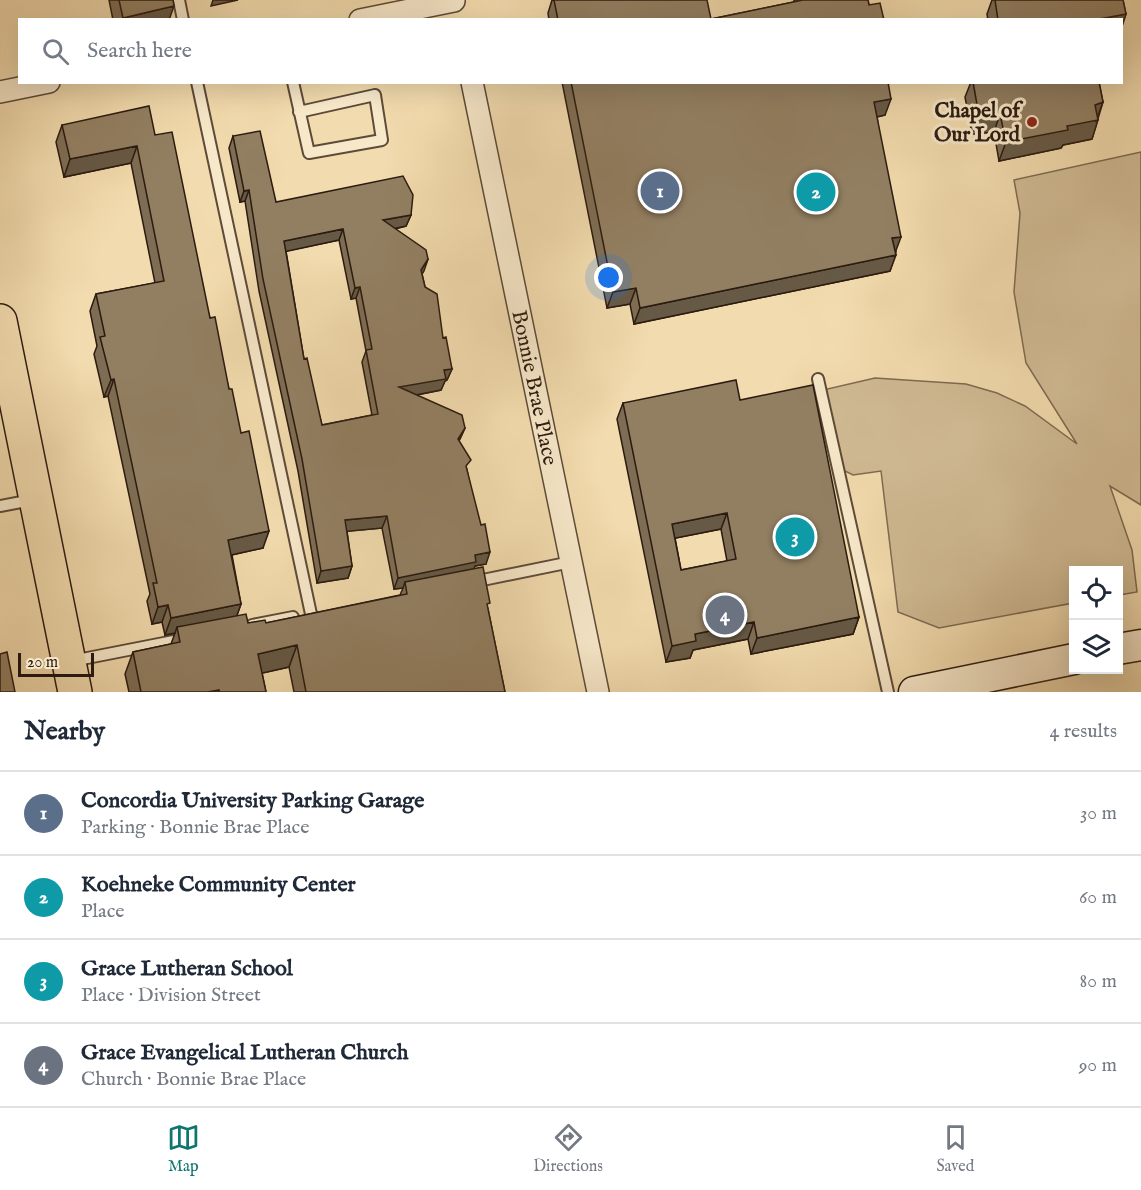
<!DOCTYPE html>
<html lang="en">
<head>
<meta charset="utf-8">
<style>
	:root { --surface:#fff; --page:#f2f2f3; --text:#1f2937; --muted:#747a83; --line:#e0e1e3; --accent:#0f766e }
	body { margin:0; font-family:"IM FELL English",serif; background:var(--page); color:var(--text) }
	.controls { position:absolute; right:18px; bottom:18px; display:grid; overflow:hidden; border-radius:0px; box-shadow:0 6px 24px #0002 }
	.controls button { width:54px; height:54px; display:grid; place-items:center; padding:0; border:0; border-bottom:2px solid var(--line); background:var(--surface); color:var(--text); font:30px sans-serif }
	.scale { position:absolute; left:18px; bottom:15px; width:76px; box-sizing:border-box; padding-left:6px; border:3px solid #2b1b10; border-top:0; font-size:16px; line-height:21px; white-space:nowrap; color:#2b1b10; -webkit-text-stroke:4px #f7e8ca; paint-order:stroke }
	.you { position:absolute; left:609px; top:278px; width:21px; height:21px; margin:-15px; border:4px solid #fff; border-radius:50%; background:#1a73e8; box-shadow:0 0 0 9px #1a73e833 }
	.badge { display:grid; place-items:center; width:39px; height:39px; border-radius:50%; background:var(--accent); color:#fff; font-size:20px; font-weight:700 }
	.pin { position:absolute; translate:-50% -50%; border:3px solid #fff; box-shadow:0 2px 6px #0006 }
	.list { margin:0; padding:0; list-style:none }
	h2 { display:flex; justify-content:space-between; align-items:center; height:78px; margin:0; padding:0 24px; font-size:26px }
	h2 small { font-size:20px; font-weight:400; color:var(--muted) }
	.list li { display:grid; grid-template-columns:39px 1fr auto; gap:18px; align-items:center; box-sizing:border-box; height:84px; padding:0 24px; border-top:2px solid var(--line) }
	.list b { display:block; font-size:22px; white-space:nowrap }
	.list p { margin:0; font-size:20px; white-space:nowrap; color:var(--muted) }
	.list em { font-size:20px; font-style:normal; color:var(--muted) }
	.icon { flex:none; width:33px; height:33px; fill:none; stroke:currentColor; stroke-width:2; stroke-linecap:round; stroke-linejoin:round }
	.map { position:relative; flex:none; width:1141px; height:692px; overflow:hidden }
	.search { position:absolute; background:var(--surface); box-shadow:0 6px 24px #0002; left:18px; right:18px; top:18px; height:66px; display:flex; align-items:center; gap:15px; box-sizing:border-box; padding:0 21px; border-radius:0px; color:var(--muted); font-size:22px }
	.sheet { height:414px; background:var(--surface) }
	nav { display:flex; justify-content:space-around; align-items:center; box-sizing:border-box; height:84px; border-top:2px solid var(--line); background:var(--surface); font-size:16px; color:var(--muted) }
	nav a { display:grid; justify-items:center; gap:3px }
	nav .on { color:var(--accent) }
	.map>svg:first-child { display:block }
</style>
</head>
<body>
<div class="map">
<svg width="1141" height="692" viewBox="0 0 1141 692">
	<rect width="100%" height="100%" fill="#f2dbae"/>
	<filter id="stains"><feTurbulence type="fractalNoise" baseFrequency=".00333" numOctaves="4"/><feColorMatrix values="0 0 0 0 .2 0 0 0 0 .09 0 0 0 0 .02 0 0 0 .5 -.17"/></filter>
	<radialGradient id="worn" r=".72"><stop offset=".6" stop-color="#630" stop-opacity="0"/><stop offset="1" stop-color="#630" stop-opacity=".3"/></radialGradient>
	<path fill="#d0ba93" stroke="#7e6a52" stroke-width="1.5" d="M1141,152V505L1110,486L1132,550L1137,592L1119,595L1118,570H1074L1073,603L939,628L898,612L881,471L853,475L839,468L823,390L875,378L966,384L997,393L1025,406L1077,444L1026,363L1014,292L1020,213L1014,180Z"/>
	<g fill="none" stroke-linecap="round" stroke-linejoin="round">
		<g stroke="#5d4b38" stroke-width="14">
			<path id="lane" d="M179,0L183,20
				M197,82L311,614
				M293,82L309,153L382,140L375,95L299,112
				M818,379L888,692
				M0,506L32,500
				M473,582L571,562
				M252,625L293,617
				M72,661L184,639"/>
		</g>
		<g stroke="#5d4b38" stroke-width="24">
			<g id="street">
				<path d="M360,20L454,1"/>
				<path id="s1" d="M472,82L598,692"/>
				<path d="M0,92L49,82"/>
			</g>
		</g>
		<g stroke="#2b1b10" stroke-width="33">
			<path id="secondary" d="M1118,649L1141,645
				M914,692L1074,659"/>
		</g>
		<g stroke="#2b1b10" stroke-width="36">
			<path id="primary" d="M0,321L75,692"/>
		</g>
		<use href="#lane" stroke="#f7e8ca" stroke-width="10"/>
		<use href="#street" stroke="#f7e8ca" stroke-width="21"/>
		<use href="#secondary" stroke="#f7e8ca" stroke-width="30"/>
		<use href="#primary" stroke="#f2dbae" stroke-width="33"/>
	</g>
	<path fill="#7e6d54" stroke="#2b1b10" stroke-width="1.5" fill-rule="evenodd" d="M109,0H173L169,20H113Z
		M552,0L711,19L794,2V0H868L869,5L884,20H549L548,13Z
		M992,0H1123L1126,14L1122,26V20H988L987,14Z
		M562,82H888L885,115L877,117L896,252L890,271L634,324L630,304L607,308Z
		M971,82H1099L1103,102L1092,139L1063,145L1061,148L999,161L994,132L972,134L965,97Z
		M62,125L155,135L210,318L229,389L263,548L232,555L241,604L237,615L248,623H266L400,595L403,588L394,589L382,528L347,531L352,566L348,578L317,583L298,471L259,291L245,201L240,202L229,148L233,136L276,202L411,215L406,226L395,229L428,259L422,274L425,287L443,338L452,369L447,380L445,381L441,390L417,395L465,428L459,441L467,470L486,564L475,566L474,568L488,609L505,692H294L289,667L262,673L266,692H129L125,674L133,652L171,644L175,633L165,635L162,622L152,624L147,601L150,594L108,396L104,397L94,354L97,346L90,311L96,294L155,283L131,163L64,177L56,142ZM339,240L351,299L356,298L366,351L362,362L372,415L322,425L304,359L286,251Z
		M740,400L859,617L853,634L751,654L748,639L693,650L690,658L666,662L617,419L623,403ZM721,529L727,561L681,570L675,538Z"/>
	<path fill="#665945" stroke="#2b1b10" stroke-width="1.5" d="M213,0H238L211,6Z
		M174,6L169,20H123V18Z
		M1126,14L1122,26V20H1094Z
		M891,99L885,115L868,119L874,102Z
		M1103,102L1096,121L1098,120L1092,139L1063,145L1061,148L999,161L1006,142L1067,126L1095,105Z
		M1000,114L994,132L972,134L979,116Z
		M137,146L131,163L64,177L70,159Z
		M249,190L245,201L240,202L244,191Z
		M411,215L406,226L379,232L383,220Z
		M343,229L339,240L279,253L284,241Z
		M901,237L895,253L892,238Z
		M896,255L890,271L634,324L640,308Z
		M428,259L424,271L417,282L421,270Z
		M360,287L356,298L351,299L355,288Z
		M636,288L630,304L607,308L613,292Z
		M452,369L447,380L445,381L441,390L395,399L399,387L444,370Z
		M114,379L108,396L104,397L111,380Z
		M465,428L460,439L453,450L458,439Z
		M727,513L721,529L666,540L672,524Z
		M387,516L382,528L341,532L345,520Z
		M269,531L263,548L222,557L228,540Z
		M490,552L486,564L475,566L472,574L405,582L403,588L394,589L398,578L475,555Z
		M352,566L348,578L317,583L321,571Z
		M241,604L235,621L177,627L175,633L165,635L171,618Z
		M168,605L162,622L152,624L158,607Z
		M859,617L853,634L751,654L757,638Z
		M754,622L748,639L693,650L690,658L666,662L672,646L695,634Z
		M297,645L289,667L250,676L258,654Z"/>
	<path fill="#927f62" stroke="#2b1b10" stroke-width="1.5" fill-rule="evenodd" d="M119,0H173L174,6L123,18Z
		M554,0H707L711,19L803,0H868L869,5L880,3L884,20H558Z
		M995,0H1123L1126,14L1094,20H998Z
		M571,82H888L891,99L874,102L901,237L892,238L896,255L640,308L636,288L613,292Z
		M973,82H1099L1103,102L1095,105L1098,120L1067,126L1068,130L1006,142L1000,114L979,116Z
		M149,106L155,135L172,132L210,318L215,317L229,389H232L241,433L249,431L269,531L228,540L241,604L171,618L168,605L158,607L153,583H157L114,379L111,380L100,337L105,336L96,294L164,281L137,146L70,159L62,125Z
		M260,131L276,202L403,176L413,195L411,215L383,220L426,250L428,259L421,270L425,287L437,294L443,338L446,337L452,369L444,370L446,379L399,387L462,415L465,428L458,439L471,460L466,466L481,525L485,524L490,552L475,555L476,562L398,578L387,516L345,520L352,566L321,571L302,459L263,279L249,190L244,191L233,136ZM343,229L355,288L360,287L372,349L366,350L378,414L322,425L307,358L304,359L284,241Z
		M736,380L740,400L813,385L859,617L757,638L754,622L695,634L696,641L672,646L623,403ZM727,513L736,559L681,570L672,524Z
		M483,567L490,603L487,604L505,692H306L297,645L258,654L266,692H219V690L208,692H141L133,652L180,642L177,627L246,614L248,623L265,620L266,623L407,594L405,582Z
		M7,652L15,692H0V654Z"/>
	<circle fill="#8f2418" stroke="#f7e8ca" stroke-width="2" cx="1032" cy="122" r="6"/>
	<g text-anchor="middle" stroke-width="6" stroke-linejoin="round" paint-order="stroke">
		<g font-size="21" font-weight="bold" fill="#2b1b10" stroke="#f7e8ca" text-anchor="end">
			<text x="1020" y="117">Chapel of<tspan x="1020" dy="24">Our Lord</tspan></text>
		</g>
		<g font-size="21" fill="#2b1b10" stroke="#f7e8ca">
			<text dy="7" stroke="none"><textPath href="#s1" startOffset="312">Bonnie Brae Place</textPath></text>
		</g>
	</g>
	<rect width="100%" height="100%" filter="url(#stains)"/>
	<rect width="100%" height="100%" fill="url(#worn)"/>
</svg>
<div class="controls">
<button><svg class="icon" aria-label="locate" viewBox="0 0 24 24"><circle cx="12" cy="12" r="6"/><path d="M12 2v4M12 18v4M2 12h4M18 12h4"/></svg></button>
<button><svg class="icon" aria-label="layers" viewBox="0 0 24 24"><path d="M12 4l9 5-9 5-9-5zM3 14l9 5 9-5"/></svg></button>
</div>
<div class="scale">20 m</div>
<div class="you"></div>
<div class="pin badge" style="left:660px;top:191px;background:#5c6f8a">1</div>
<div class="pin badge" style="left:816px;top:192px;background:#0f9aa8">2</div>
<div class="pin badge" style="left:795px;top:537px;background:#0f9aa8">3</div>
<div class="pin badge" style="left:725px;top:615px;background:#6b7280">4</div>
<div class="search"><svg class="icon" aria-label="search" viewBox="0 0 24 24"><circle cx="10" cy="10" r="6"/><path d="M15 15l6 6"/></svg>Search here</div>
</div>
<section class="sheet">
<h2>Nearby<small>4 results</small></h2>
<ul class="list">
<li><span class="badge" style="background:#5c6f8a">1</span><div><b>Concordia University Parking Garage</b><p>Parking · Bonnie Brae Place</p></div><em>30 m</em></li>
<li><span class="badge" style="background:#0f9aa8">2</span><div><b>Koehneke Community Center</b><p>Place</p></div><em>60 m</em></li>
<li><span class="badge" style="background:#0f9aa8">3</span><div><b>Grace Lutheran School</b><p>Place · Division Street</p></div><em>80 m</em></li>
<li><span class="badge" style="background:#6b7280">4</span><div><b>Grace Evangelical Lutheran Church</b><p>Church · Bonnie Brae Place</p></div><em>90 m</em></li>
</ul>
</section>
<nav>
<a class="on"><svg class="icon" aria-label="map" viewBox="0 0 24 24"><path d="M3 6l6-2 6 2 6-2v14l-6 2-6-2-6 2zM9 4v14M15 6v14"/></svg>Map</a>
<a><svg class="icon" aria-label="directions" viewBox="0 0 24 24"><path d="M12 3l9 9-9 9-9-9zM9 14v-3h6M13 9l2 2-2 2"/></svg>Directions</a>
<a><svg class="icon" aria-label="saved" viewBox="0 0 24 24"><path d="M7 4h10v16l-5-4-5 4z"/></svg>Saved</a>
</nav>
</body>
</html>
